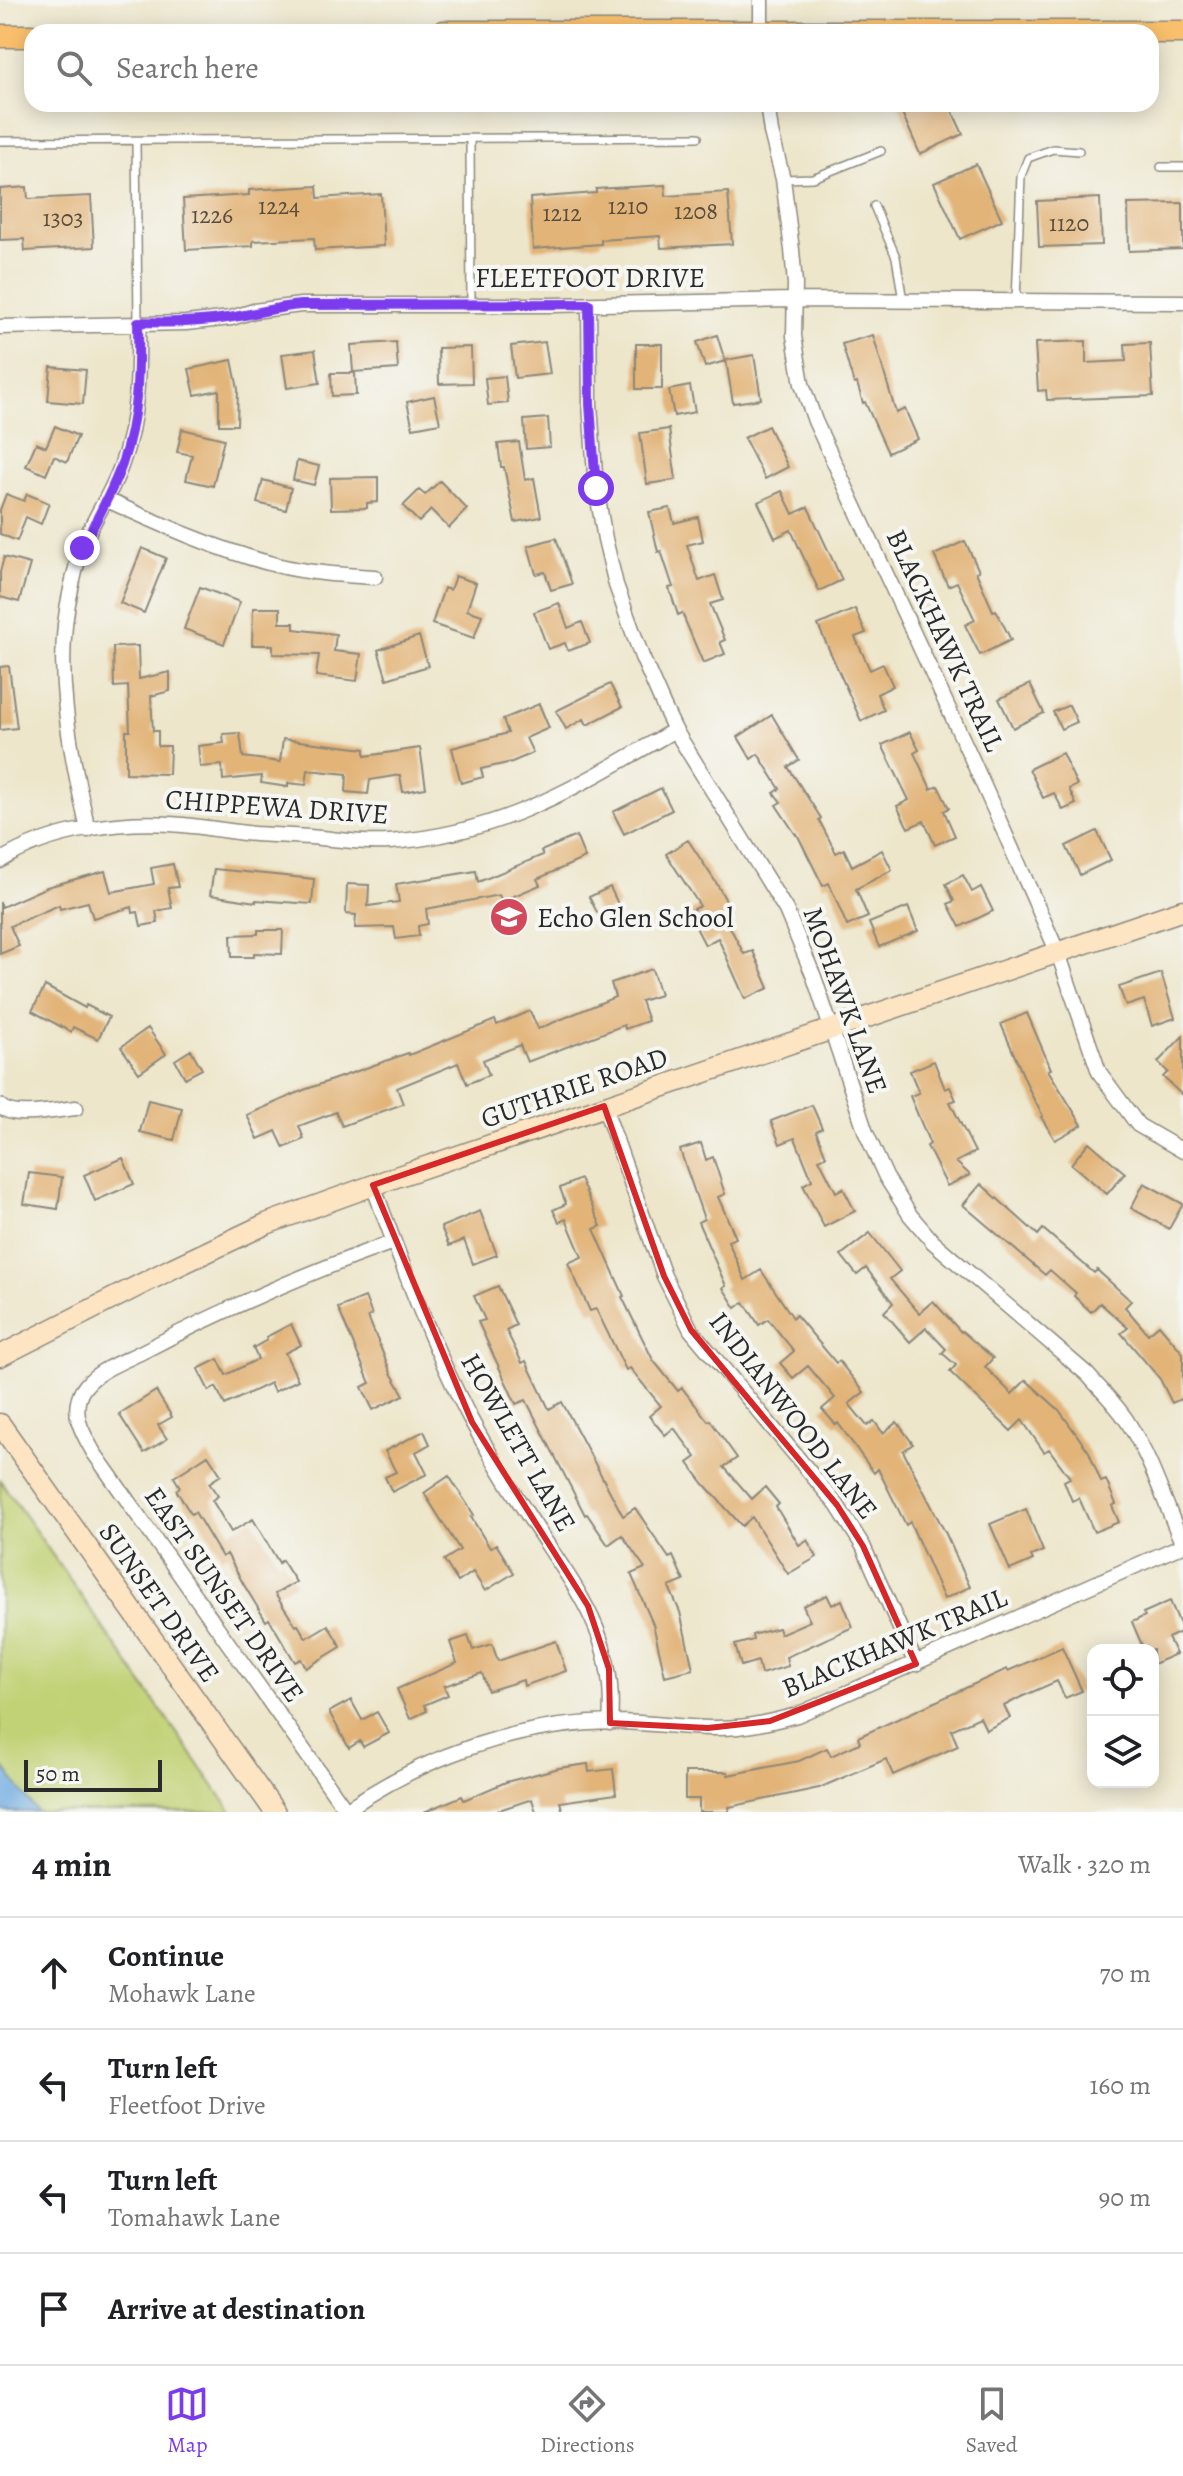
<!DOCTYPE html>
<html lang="en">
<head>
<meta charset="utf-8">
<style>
	:root { --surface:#fff; --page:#f6f6f6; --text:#202124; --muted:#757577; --line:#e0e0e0; --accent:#7c3aed }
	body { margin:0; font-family:Alegreya,serif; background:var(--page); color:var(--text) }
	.controls { position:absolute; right:24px; bottom:24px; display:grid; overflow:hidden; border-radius:16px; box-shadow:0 4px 20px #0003 }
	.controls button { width:72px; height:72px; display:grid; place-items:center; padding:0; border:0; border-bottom:2px solid var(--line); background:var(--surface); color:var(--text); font:40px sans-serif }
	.scale { position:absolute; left:24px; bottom:20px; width:138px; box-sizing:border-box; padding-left:8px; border:4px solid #2b2b2b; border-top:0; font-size:22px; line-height:28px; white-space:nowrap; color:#2b2b2b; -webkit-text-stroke:6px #f6f6f2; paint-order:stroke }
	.stop { position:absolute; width:24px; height:24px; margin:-18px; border:6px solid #7c3aed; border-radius:50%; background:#fff }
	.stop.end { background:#7c3aed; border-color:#fff; box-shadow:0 2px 8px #0008 }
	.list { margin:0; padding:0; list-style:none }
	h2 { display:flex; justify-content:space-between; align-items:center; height:104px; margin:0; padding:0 32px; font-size:34px }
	h2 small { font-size:26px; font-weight:400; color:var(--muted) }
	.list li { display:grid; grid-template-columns:52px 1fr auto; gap:24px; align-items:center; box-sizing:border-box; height:112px; padding:0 32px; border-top:2px solid var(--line) }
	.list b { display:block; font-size:30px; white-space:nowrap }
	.list p { margin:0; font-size:26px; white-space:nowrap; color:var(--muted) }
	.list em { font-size:26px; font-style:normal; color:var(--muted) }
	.icon { flex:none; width:44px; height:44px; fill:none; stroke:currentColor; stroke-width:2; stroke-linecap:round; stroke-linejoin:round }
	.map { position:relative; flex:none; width:1183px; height:1812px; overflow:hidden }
	.search { position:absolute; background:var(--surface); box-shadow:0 4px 20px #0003; left:24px; right:24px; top:24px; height:88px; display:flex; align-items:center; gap:20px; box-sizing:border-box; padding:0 28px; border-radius:24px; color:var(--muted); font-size:30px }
	.sheet { height:552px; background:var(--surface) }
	nav { display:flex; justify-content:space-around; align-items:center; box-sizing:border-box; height:112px; border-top:2px solid var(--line); background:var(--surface); font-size:22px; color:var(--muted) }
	nav a { display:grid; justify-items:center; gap:4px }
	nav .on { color:var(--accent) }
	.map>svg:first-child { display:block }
</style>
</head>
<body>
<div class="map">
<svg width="1183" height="1812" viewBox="0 0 1183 1812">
	<rect width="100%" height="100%" fill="#f6f6f2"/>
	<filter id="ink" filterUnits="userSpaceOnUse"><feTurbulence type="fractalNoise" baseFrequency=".0125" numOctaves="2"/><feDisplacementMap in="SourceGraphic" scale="16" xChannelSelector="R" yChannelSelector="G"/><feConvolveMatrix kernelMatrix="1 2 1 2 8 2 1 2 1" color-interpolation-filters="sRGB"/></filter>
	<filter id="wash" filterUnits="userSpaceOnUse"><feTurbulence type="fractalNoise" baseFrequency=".006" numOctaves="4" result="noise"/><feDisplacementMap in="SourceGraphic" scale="32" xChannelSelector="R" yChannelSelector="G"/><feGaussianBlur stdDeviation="1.8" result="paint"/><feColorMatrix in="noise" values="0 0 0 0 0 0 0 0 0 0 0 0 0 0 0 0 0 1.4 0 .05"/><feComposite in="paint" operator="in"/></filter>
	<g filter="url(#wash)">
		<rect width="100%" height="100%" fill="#ede6cb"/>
		<path fill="#c1d174" stroke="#767e50" stroke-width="2" d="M0,1480L232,1812H0Z"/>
		<path fill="#6faae0" stroke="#4d6a86" stroke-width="2" d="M0,1762L37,1812H0Z"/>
		<g id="blocks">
			<path fill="#e2b478" d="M898,104H949L963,134L920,154Z
				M976,164L1002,220L960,239L934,183Z
				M665,185L666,196L728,192L732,244L661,248L660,236L601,240V244L533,249L530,198L596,193V189Z
				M317,186L318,198L381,194L384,246L315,250L314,238L253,241V246L186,250L183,199L249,195V190Z
				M27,187L28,199L91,196L94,247L25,251L24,239L0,240V189Z
				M1100,198L1102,245L1039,247L1037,201Z
				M1183,203V249L1129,251L1128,204Z
				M717,335L725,361L705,367L697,342Z
				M873,335L896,413L905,409L918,439L888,453L865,402L863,403L857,383L854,384L842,344Z
				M1086,341V363L1126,361L1125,344L1150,343L1153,396L1047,400L1046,390L1038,391L1035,343Z
				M396,342L398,369L353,372L351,345Z
				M545,342L550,374L515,378L511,346Z
				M636,344H662V389H636Z
				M471,347L472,383L439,384L438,348Z
				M315,350L320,383L287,388L282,354Z
				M754,355L761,399L733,403L726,360Z
				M232,360L238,389L237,425H219V390L195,395L189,369Z
				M51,367L86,370L83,404L48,401Z
				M331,373H355L356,395L332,396Z
				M505,376L508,403L488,405L485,378Z
				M690,386L695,412L674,416L669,390Z
				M434,396L440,423L413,428L407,402Z
				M548,418L550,447L526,449L524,420Z
				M55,426L78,436L67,462L54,456L46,475L26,466L36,443L46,447Z
				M768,426L788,467L765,479L744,438Z
				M182,429L224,439L213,486L186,480L192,455L177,452Z
				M669,429L676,480L647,484L640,433Z
				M519,442L525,480L534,478L541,517L515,522L504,467H501L498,444Z
				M297,461L319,466L314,485L293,480Z
				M378,477V502L367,503V508L331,509L330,478Z
				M263,480L291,488L286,510L257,503Z
				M440,481L467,509L449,528L431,510L419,522L403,506L419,490L425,495Z
				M782,491L793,514L808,507L842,580L819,591L791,530L775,538L758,502Z
				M6,494L24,501L27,494L49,503L41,524L26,517L17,541L0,534V510Z
				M670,508L674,523L698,517L703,541L687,545L699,581L715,575L723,600L710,604L725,640L720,642L725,654L703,663L682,613L678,615L669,588L673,587L661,551L658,552L649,512Z
				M556,538L572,584L551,590L545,572L536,574L528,546Z
				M965,541L979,571L976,572L993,611L996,610L1011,640L980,655L965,625L975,620L957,582L948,586L934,555Z
				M142,548L166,558L144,613L120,603Z
				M4,557L30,564L19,602L0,597V572Z
				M455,576L476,583L467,610L482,615L474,638L432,624L444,588L450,590Z
				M200,587L240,602L224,644L184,629Z
				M559,603L568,628L582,622L590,643L568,651L565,643L548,649L534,612Z
				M253,608H280V623H294V629L336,634L334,651L361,654L357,681L316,676L319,655L273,654V645H252Z
				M855,609L866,633L855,637L870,670L883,664L893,686L877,694L884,710L861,721L818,625Z
				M419,636L428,666L387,679L378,650Z
				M138,646L139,679L170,672V691L151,696L153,731H158V746H170L169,774L126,773V731H130L128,686L114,687L113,647Z
				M9,666L17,728L0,730V667Z
				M610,684L622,707L587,725L584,719L566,729L556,711Z
				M1030,684L1044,713L1013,728L999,699Z
				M539,704L549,728L526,738L533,753L512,762L481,769L483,777L461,783L452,748L508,733L503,719Z
				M1069,705L1077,722L1061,729L1053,712Z
				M772,715L799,760L788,767L821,818L819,820L836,853L844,849L852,866L882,850L892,870L856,889L868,917L847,926L829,883L823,886L797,834L796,835L776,805L781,802L774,793L780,789L758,754L751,759L738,737Z
				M910,732L919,750L914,753L931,789L938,786L949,808L944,811L955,836L935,845L924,821L908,828L897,806L909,800L882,745Z
				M240,733L243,757L280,762L283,739L365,749V756L420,748L426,788L403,792L400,775L370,780L368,794L346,792L347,774L308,770L306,785L288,783V787L261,783L262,776L223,780L222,765L200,767L198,746L224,743L223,734Z
				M1062,753L1077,785L1069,789L1076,804L1063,810L1054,793L1043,798L1029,769Z
				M661,788L672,810L624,834L613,812Z
				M1097,831L1111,860L1080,875L1066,846Z
				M576,836L585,858L537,879L540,885L502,901L499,895L426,909L428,924L418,926L419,936L396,939L394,927L355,928L356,915L346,914L347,884L369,885L368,906L399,902L396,884L476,871L478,882L543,855L541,851Z
				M688,840L717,884L731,910L723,914L744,954L753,951L769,988L745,999L718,938L705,945L688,912L700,906L666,854Z
				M173,864L178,887L168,888L172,908L156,911L158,923L141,926L138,912L133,913L132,907L93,918L88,902L60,909L59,905L10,926L19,946L0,954V902L2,907L47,887L105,871L111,892L154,884L151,868Z
				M214,869L314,879L312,904L256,900V902L210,895Z
				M963,875L972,892L981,887L993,911L960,927L948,904L954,901L946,884Z
				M610,887L619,906L599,916L589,897Z
				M908,907L918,931L879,947L869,923Z
				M258,930H283L282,954L254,953V957H232L231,935L258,934Z
				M652,969L660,995L641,1001L648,1021L625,1029L624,1025L527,1062L520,1045L483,1060L489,1075L467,1084L458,1063L397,1088L403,1104L342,1126L336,1112L299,1126L304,1139L284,1148L276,1131L258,1139L247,1115L304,1090L408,1053L409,1055L495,1020L497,1025L530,1011L538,1029L615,997L611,983Z
				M1161,973L1175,1018L1152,1026L1144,1000L1126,1006L1119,987Z
				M45,986L85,1008L86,1005L109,1017L98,1039L73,1027L71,1032L32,1011Z
				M1027,1013L1051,1069L1048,1070L1082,1125L1055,1140L1041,1117L1043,1116L1032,1096L1001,1024Z
				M148,1028L166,1054L139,1073L121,1047Z
				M1183,1036V1096L1163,1077L1168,1072L1158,1062Z
				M191,1050L202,1069L185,1078L175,1060Z
				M934,1061L945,1089L950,1087L956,1100L950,1102L975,1152L956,1162L970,1175L947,1186L927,1146L930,1144L910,1096L919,1093L910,1071Z
				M148,1100L182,1108L174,1140L140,1132Z
				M812,1105L822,1128L816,1131L826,1156L819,1159L836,1192L843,1188L855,1211L824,1227L803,1185L812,1180L795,1138L780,1144L771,1121Z
				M1089,1142L1125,1173L1107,1194L1071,1164Z
				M701,1143L706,1160L713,1157L725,1194L718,1197L736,1238L728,1241L745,1280L761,1270L793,1318L796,1315L836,1363L839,1361L864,1392L849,1404L867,1426L874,1421L883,1433L897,1422L913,1444L903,1451L946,1534L970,1587L944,1599L910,1522L906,1525L878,1469L874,1473L838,1423L836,1425L822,1409L835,1398L808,1366L793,1378L780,1363L794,1351L768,1319L759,1325L744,1302L736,1308L723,1288L726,1286L698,1222L704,1219L680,1150Z
				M123,1158L134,1184L95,1201L84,1175Z
				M29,1173L62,1177L58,1209L24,1204Z
				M580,1179L601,1226L594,1229L624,1296L622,1297L653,1360L678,1391L682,1388L708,1421L710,1420L737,1458L724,1467L752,1499L765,1487L779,1504L776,1507L799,1545L807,1540L817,1557L788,1574L752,1517L742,1526L704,1484L688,1463L696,1457L674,1428L665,1435L649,1416L661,1406L630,1368L626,1370L596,1309L590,1311L568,1263L582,1257L566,1219L559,1222L553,1210L566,1204L560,1188Z
				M1144,1183L1183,1204L1169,1229L1131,1208Z
				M981,1184L1038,1235L1043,1229L1094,1273L1097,1270L1131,1301L1125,1307L1148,1334L1159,1325L1183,1353V1398L1172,1403L1160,1379L1121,1333L1128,1328L1100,1303L1091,1312L1074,1296L1076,1293L1050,1270L1045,1275L963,1205Z
				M480,1211L497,1255L473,1264L464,1240L449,1246L441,1227Z
				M870,1233L900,1271L890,1279L919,1313L933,1301L961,1332L962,1331L993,1358L985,1367L1012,1394L1026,1380L1059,1410L1089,1452L1101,1482L1106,1480L1116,1504L1112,1506L1119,1522L1094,1532L1079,1498L1072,1501L1064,1481L1070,1478L1049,1449L1044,1452L1022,1420L1011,1431L950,1372L956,1365L942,1353L946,1349L926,1328L910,1342L884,1312L893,1303L866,1268L857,1275L841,1255Z
				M498,1286L516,1325L506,1330L522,1363L526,1361L549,1409L562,1402L623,1516L635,1508L669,1558L673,1556L684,1581L669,1587L680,1612L693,1669L665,1676L653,1624L631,1574L645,1568L622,1535L608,1545L587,1514L585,1515L526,1400L516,1404L478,1322L485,1320L474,1296Z
				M365,1297L372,1315L368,1317L391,1373L404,1395L373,1410L362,1387L370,1383L338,1308Z
				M291,1324L301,1345L285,1353L298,1380L274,1392L270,1383L225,1405L216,1387L209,1391L198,1369L218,1359L226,1375L258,1359L253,1348L267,1340L266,1337Z
				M156,1391L172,1417L158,1425L167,1439L144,1453L119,1414Z
				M424,1431L430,1444L416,1452L427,1474L392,1492L385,1477L396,1472L385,1451Z
				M208,1455L221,1475L209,1483L218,1496L212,1500L231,1532L253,1519L279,1563L282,1560L296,1582L275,1594L296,1626L298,1625L306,1638L328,1625L341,1647L306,1668L301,1659L295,1662L269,1619L266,1621L244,1585L227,1554L222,1557L195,1512L191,1514L176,1490L180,1487L174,1477Z
				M449,1476L474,1515L471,1517L490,1548L496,1544L514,1573L485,1591L473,1572L458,1582L444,1560L460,1550L424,1493Z
				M1026,1509L1043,1551L1031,1556L1033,1560L1010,1570L990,1524Z
				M827,1595L832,1605L842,1600L853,1627L786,1657L788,1666L761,1674L758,1661L741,1666L735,1645L753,1640L752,1635L778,1628L780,1634L810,1621L803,1606Z
				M1170,1601L1183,1631L1168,1638L1176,1654L1153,1664V1650H1144L1132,1622L1145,1616L1143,1613Z
				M468,1636L473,1650L492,1644L498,1661L556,1641L566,1671L524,1686L523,1680L488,1691L482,1673L444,1686L448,1695L424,1705L427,1711L410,1719L397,1689L457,1663L450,1642Z
				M1062,1647L1082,1691L1065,1698L1057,1681L1021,1697L1004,1706L1010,1718L986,1730L980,1717L951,1730L958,1746L893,1775L886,1759L819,1788L729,1807V1812H699V1799H685V1772H728V1775L799,1761L827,1748L831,1756L860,1743L858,1737L1007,1669L1008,1671Z
				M351,1700L362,1720L377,1712L389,1733L363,1747L360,1741L349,1748L329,1712Z
				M588,1764L589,1772L613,1769L616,1794L560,1802L563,1812H536L532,1799L493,1812H424L462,1796L464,1800L506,1782L559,1768Z"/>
		</g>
	</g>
	<g filter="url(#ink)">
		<use href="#blocks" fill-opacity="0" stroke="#8c887b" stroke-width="2"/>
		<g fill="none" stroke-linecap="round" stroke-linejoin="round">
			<g stroke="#8c887b" stroke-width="10">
				<path id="lane" d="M470,139L471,304
					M0,141L698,137
					M136,141L138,322
					M1161,167H1183
					M783,179L813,178L881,151
					M874,206L896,257L903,301
					M1016,301L1021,176L1028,158L1053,149L1079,151"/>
			</g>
			<g stroke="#8c887b" stroke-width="17">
				<path id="street" d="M761,32V0
					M767,104L771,132L783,179L792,250L795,284L794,336L802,384L815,421L971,757L1058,953L1099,1072L1138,1125L1183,1151
					M589,304L590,404L596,488L605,539L616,585L642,657L664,707L675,730L786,910L814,977L866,1133L886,1177L910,1215L933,1242L1087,1374C1100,1389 1116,1404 1127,1421C1151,1458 1165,1504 1183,1545
					M0,327L186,323L231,318L254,311L301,305H552L794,300L1183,302
					M107,500C162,525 218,550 276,565C308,573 342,575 375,577
					M88,830C71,752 52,669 71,589C74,576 77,561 82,548C92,520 111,495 121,466C138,421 139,370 138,322
					M0,861C50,829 125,819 183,825C207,827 231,832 255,834C273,835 292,836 310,837C337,839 362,844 389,842C504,834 579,785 675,730
					M0,1106C13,1120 57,1110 76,1108
					M604,1106L664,1276L691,1330L837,1505L863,1546L916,1664
					M373,1185C402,1265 432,1346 471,1420C491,1457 514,1494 537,1529C580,1594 617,1640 610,1723
					M346,1810L94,1453C83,1434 70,1413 82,1391C94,1371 122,1362 142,1352C224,1309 307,1273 393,1242
					M343,1812C424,1756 517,1723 616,1722C656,1722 697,1731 738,1727C758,1725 778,1720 797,1715L1183,1545"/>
			</g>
			<g stroke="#8c887b" stroke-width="23">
				<path id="secondary" d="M0,1356L173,1268L266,1224L396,1177L1183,910
					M0,1424L275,1812"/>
			</g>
			<g stroke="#8c887b" stroke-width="25">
				<path id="primary" d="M443,32H1183
					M0,36H32"/>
			</g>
			<use href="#lane" stroke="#fff" stroke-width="7"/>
			<use href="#street" stroke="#fff" stroke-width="14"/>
			<use href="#secondary" stroke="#fde5c4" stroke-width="20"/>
			<use href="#primary" stroke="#f9bf6c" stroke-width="22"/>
		</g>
	</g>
	<g fill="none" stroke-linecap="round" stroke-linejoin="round" filter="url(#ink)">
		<path stroke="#7c3aed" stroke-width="10" d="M82,548C96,520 112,493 122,464C138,418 139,370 138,322C168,323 197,323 227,318C252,315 275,307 301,305L589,304L590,404L596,488"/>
	</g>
	<path fill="none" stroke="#d62828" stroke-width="6" stroke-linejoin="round" d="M604,1106L664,1276L691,1330L837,1505L863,1546L916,1664L770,1721L708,1728L610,1723L609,1669L588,1606L472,1422L373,1185Z"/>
	<defs>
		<g id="school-disc" transform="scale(2)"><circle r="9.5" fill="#d1495b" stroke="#f6f6f2"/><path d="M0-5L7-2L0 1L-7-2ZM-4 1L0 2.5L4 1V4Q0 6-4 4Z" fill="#fff"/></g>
	</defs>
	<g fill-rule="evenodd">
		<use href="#school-disc" x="509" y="917"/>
	</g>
	<g text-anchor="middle" stroke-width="8" stroke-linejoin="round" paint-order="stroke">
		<g font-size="24" fill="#594d3e">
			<text x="279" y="214">1224</text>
			<text x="628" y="214">1210</text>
			<text x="696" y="219">1208</text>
			<text x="562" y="221">1212</text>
			<text x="212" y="223">1226</text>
			<text x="63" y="226">1303</text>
			<text x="1069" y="231">1120</text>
		</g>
		<g font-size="28" fill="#2b2b2b" stroke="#f6f6f2">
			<text x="590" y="287">FLEETFOOT DRIVE</text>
			<text transform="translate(946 640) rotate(65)" y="10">BLACKHAWK TRAIL</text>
			<text transform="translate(277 806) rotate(4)" y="10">CHIPPEWA DRIVE</text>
			<text transform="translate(846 1000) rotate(70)" y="10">MOHAWK LANE</text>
			<text transform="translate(574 1087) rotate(-19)" y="10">GUTHRIE ROAD</text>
			<text transform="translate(794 1415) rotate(52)" y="10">INDIANWOOD LANE</text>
			<text transform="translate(519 1442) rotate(60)" y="10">HOWLETT LANE</text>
			<text transform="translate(225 1594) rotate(55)" y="10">EAST SUNSET DRIVE</text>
			<text transform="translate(160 1602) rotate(55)" y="10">SUNSET DRIVE</text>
			<text transform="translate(894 1642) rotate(-23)" y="10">BLACKHAWK TRAIL</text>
		</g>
		<g font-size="28" fill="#2b2b2b" stroke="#f6f6f2" text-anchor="start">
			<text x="537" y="927">Echo Glen School</text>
		</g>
	</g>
</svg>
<div class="controls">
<button><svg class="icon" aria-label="locate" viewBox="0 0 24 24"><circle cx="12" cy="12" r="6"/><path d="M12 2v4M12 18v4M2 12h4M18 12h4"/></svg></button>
<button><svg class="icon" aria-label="layers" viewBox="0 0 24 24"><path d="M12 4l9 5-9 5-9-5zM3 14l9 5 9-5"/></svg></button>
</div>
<div class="scale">50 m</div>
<div class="stop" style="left:596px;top:488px"></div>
<div class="stop end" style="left:82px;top:548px"></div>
<div class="search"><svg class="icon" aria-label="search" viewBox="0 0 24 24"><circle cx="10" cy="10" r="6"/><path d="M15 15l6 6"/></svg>Search here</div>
</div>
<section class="sheet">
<h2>4 min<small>Walk · 320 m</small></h2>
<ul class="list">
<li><svg class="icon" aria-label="ahead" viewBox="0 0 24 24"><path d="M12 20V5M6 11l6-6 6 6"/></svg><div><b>Continue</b><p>Mohawk Lane</p></div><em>70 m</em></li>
<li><svg class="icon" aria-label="left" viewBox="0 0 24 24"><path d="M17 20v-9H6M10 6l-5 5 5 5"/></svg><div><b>Turn left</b><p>Fleetfoot Drive</p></div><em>160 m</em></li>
<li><svg class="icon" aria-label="left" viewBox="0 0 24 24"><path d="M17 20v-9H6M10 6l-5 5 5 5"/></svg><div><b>Turn left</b><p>Tomahawk Lane</p></div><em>90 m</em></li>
<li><svg class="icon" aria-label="arrive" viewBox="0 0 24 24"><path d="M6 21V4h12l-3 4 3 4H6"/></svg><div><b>Arrive at destination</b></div></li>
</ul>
</section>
<nav>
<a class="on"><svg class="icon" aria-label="map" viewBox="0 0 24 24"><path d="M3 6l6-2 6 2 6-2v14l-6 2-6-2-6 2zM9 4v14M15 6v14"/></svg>Map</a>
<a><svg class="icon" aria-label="directions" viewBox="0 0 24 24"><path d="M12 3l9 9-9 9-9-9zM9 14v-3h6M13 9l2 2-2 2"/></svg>Directions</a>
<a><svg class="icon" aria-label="saved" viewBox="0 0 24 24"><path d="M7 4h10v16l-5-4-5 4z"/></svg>Saved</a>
</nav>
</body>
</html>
